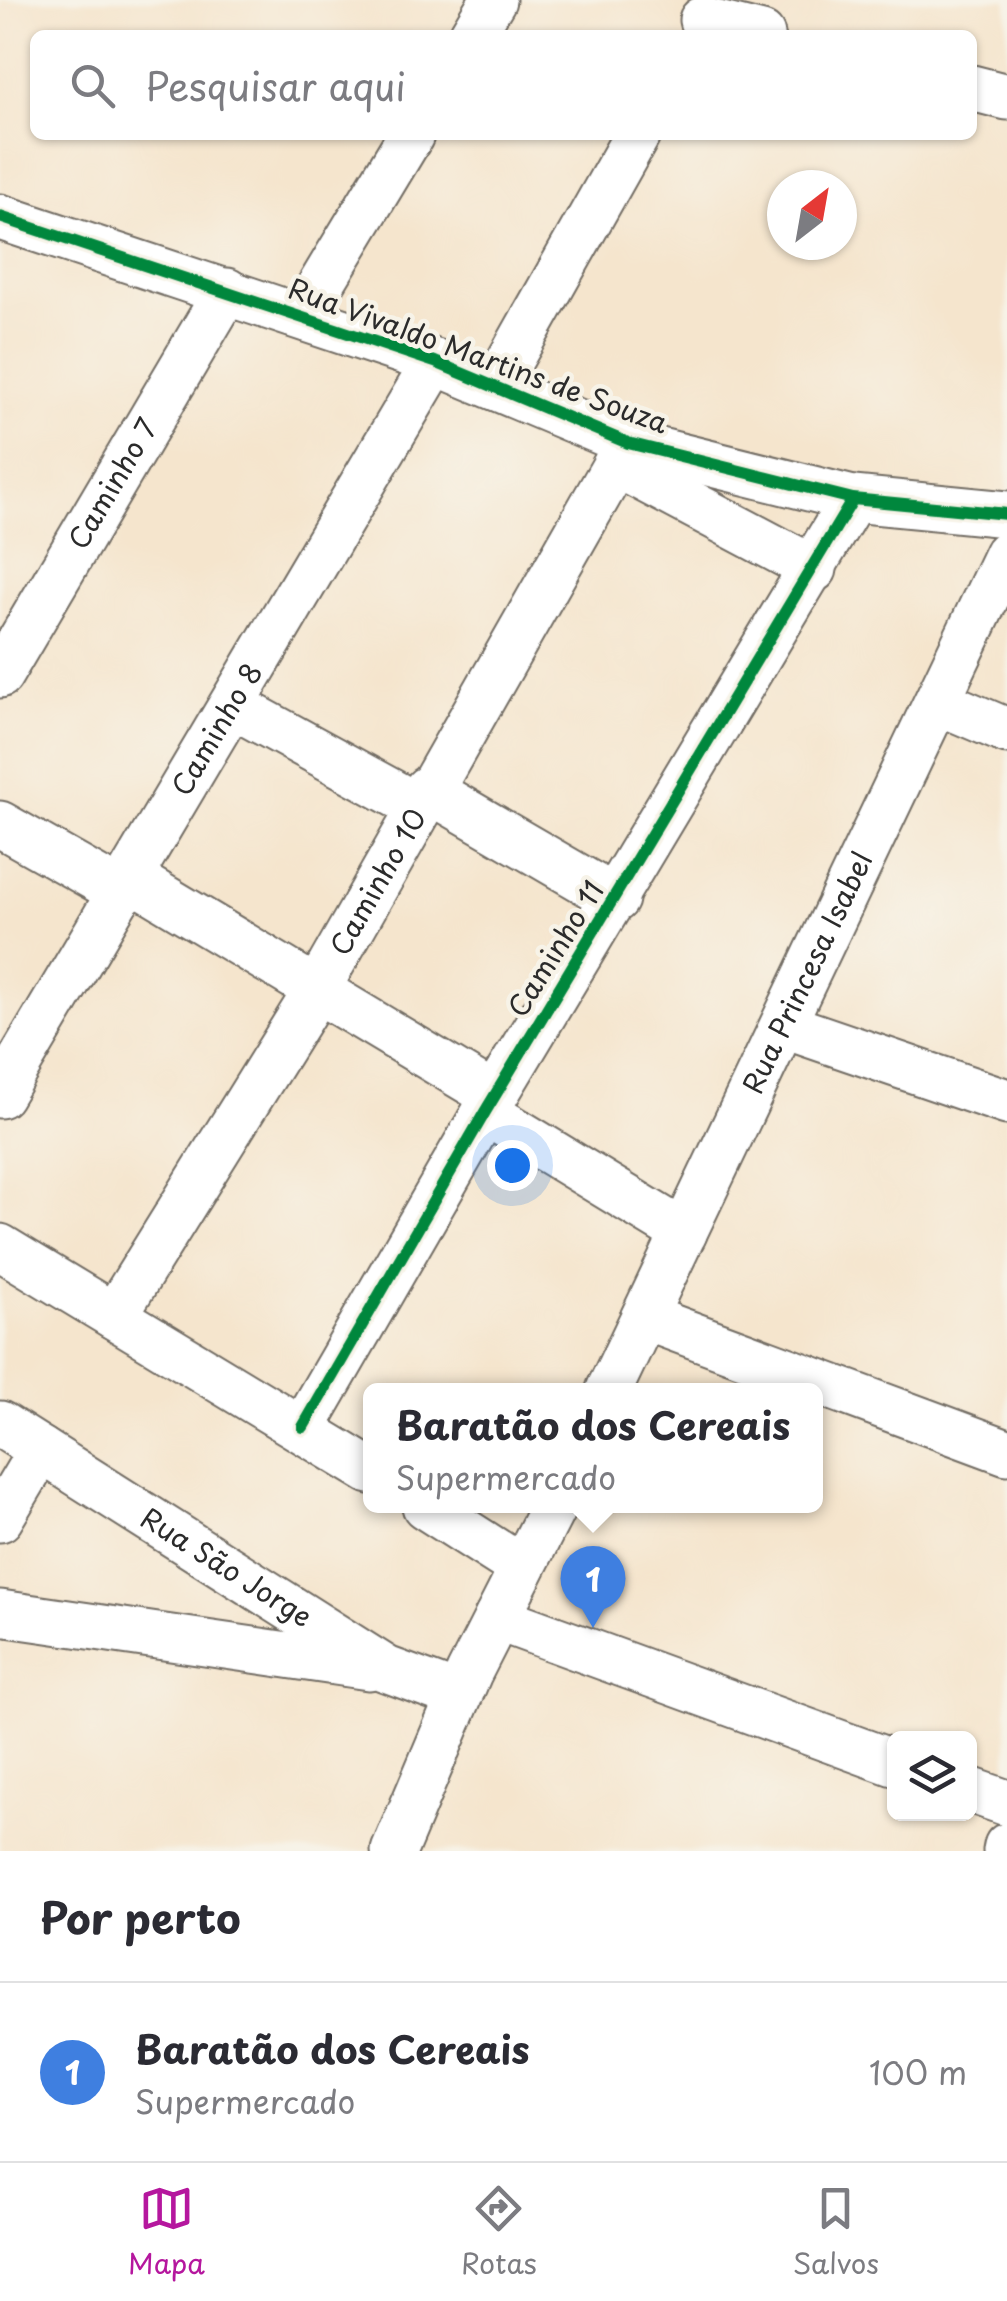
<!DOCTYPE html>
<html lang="pt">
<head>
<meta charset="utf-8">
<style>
	:root { --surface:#fff; --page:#f2f2f3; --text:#2b2b33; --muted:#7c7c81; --line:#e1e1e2; --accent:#b5179e }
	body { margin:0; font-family:"Playpen Sans",sans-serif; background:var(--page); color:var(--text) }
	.controls { position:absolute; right:30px; bottom:30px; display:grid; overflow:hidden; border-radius:15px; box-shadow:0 2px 8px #0004 }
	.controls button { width:90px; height:90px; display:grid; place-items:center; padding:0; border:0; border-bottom:2px solid var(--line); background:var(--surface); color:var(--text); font:50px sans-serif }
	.compass { position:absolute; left:767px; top:170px; width:90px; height:90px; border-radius:50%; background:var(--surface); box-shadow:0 2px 8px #0004; rotate:31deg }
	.you { position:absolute; left:512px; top:1165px; width:35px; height:35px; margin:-25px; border:8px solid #fff; border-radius:50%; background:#1a73e8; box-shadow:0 0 0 15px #1a73e833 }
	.badge { display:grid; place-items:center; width:65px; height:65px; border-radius:50%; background:var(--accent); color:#fff; font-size:32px; font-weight:700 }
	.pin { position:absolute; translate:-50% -82px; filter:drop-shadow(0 2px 5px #0008) }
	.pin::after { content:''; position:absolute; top:52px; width:35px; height:30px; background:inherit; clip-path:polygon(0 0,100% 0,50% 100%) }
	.popup { position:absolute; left:363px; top:1383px; width:460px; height:130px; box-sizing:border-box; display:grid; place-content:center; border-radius:15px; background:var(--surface); filter:drop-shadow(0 2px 8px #0005); font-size:32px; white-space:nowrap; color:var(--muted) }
	.popup b { font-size:38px; color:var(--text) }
	.popup::after { content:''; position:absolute; left:50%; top:100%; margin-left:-20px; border:20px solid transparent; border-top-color:var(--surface) }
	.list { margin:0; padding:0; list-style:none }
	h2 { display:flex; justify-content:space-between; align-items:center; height:130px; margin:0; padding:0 40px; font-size:42px }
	h2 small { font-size:32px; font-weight:400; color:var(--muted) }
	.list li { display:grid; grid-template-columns:65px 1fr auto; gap:30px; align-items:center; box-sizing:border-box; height:180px; padding:0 40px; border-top:2px solid var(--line) }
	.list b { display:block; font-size:38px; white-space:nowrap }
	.list p { margin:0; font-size:32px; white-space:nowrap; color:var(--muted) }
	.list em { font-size:32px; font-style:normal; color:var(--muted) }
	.icon { flex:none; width:55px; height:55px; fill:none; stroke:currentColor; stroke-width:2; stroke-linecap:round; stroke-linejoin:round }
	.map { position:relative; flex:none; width:1007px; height:1851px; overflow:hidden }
	.search { position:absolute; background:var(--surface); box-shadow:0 2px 8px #0004; left:30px; right:30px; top:30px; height:110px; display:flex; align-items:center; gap:25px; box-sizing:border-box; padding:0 35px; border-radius:15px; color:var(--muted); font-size:38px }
	.sheet { height:310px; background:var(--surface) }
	nav { display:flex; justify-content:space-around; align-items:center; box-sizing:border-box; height:140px; border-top:2px solid var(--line); background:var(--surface); font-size:28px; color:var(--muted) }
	nav a { display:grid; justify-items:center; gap:5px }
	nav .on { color:var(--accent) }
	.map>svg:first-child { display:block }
</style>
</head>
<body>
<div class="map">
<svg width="1007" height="1851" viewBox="0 0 1007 1851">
	<rect width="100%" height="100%" fill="#f7f3e8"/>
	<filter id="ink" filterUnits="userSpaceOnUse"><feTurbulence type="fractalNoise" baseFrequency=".01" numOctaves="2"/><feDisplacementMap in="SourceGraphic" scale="20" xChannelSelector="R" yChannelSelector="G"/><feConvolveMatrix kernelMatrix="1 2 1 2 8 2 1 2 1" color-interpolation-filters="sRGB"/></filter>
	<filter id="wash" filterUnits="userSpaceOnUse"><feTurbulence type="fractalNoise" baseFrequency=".0048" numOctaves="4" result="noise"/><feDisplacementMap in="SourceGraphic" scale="40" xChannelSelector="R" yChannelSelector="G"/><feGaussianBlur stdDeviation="2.25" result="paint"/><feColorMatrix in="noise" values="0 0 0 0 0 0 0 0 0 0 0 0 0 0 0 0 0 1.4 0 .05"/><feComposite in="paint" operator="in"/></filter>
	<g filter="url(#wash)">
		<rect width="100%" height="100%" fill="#f5e5cd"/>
	</g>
	<g filter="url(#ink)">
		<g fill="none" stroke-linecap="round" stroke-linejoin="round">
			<g stroke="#726c64" stroke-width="49">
				<g id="minor">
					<path d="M702,20L762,35"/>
					<path d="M472,35L493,0"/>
					<path d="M972,88L1007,97"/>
					<path d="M0,217L435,362L628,443L853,499L1007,514"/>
					<path d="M302,316L411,135"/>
					<path d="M496,385L637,135"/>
					<path d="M616,464L814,569"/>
					<path id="s1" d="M0,675L227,291"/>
					<path d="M939,702L1007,731"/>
					<path d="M234,706L417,806"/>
					<path d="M427,789L616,899"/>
					<path d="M0,824L122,893"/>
					<path d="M131,878L494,1096"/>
					<path d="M785,1026L1007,1102"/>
					<path id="s2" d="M0,1095L435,362"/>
					<path d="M485,1112L684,1233"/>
					<path d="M0,1247L370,1471"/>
					<path id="s3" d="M114,1316L315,993L628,443"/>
					<path d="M644,1317L1007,1452"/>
					<path id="s4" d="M609,1390L1007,554"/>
					<path id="s5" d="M0,1424L386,1669L459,1696"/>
					<path d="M303,1427L485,1112L853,499"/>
					<path d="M425,1506L522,1568"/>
					<path d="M0,1519L41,1450"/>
					<path d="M0,1613L369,1667"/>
					<path d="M497,1618L894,1763"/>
					<path d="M970,1790L1007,1803"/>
					<path d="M394,1851L469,1673L554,1506"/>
					<path d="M1006,1851L1007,1846"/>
				</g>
			</g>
			<use href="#minor" stroke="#fff" stroke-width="45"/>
			<g stroke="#f7f3e8" stroke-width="19">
				<path id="cycleway" d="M0,217L435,362L628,443L853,499L1007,514
					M303,1427L485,1112L853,499"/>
			</g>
			<use href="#cycleway" stroke="#00873e" stroke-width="12"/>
		</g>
	</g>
	<g text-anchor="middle" stroke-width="9" stroke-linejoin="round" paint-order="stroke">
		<g font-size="28" fill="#2b2b2b" stroke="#f7f3e8">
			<text transform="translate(478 356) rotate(20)" y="10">Rua Vivaldo Martins de Souza</text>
			<text dy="10" stroke="none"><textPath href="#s1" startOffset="222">Caminho 7</textPath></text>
			<text dy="10" stroke="none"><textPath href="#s2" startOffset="425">Caminho 8</textPath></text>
			<text dy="10" stroke="none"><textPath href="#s3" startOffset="508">Caminho 10</textPath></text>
			<text transform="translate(556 949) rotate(-58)" y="10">Caminho 11</text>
			<text dy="10" stroke="none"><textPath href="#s4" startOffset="462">Rua Princesa Isabel</textPath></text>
			<text dy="10" stroke="none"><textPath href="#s5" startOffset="268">Rua São Jorge</textPath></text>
		</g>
	</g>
</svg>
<div class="controls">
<button><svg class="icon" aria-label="layers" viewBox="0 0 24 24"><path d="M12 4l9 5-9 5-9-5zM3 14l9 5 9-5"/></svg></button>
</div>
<svg class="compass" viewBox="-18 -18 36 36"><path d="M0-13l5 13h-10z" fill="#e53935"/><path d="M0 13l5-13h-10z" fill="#7c7c81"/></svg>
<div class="you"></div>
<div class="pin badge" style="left:593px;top:1628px;background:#3f7fe0">1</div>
<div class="popup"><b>Baratão dos Cereais</b>Supermercado</div>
<div class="search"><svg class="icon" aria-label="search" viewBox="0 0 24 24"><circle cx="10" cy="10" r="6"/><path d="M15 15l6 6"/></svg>Pesquisar aqui</div>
</div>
<section class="sheet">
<h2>Por perto<small></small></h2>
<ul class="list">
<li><span class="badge" style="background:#3f7fe0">1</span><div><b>Baratão dos Cereais</b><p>Supermercado</p></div><em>100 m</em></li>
</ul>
</section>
<nav>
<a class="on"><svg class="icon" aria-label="map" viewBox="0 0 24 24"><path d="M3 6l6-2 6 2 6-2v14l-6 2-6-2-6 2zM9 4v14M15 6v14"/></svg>Mapa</a>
<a><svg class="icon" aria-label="directions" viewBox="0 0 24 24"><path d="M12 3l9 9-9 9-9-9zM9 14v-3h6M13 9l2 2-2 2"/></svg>Rotas</a>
<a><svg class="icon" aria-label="saved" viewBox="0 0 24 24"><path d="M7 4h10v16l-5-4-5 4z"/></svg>Salvos</a>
</nav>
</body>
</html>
